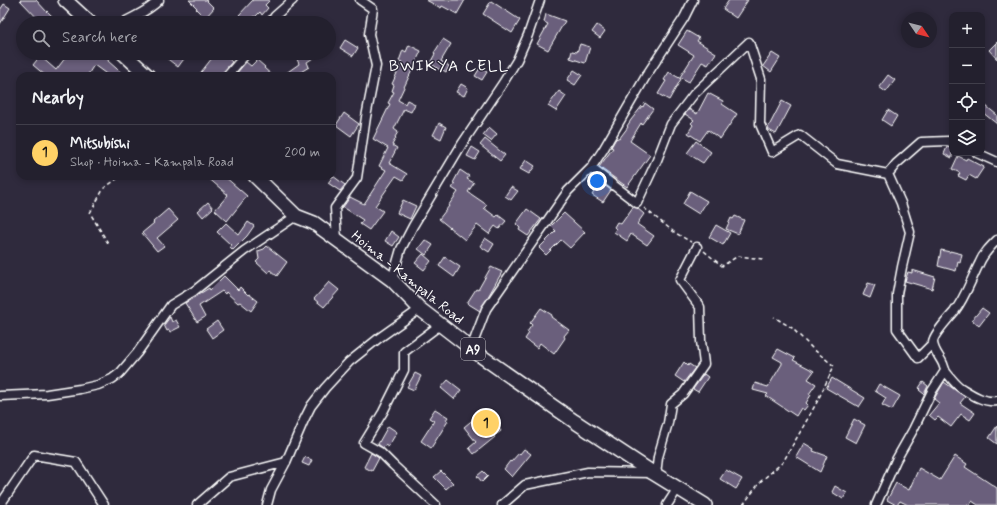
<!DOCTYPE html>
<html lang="en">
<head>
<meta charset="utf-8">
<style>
	:root { --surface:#23202e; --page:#2f2d3a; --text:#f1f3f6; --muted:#a3a3aa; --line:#403e4a; --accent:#ffd166 }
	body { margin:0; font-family:Mynerve,sans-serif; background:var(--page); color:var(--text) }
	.controls { position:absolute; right:12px; top:12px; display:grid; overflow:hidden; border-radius:8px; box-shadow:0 2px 6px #0003 }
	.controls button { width:36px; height:36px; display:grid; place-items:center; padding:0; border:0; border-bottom:1px solid var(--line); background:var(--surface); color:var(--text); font:20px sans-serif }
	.compass { position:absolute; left:901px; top:12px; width:36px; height:36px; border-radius:50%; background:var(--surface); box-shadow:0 2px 6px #0003; rotate:125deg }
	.you { position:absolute; left:597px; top:181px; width:14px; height:14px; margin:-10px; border:3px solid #fff; border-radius:50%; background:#1a73e8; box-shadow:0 0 0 6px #1a73e833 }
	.badge { display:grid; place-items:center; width:26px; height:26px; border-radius:50%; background:var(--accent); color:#111; font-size:13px; font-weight:700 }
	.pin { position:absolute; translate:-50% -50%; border:2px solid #fff; box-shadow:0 1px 4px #0006 }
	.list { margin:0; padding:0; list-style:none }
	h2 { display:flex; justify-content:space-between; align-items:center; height:52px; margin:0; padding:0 16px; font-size:17px }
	h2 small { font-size:13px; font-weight:400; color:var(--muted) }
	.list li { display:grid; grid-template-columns:26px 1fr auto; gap:12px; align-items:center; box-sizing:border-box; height:56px; padding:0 16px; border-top:1px solid var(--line) }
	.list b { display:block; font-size:15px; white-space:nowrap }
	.list p { margin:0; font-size:13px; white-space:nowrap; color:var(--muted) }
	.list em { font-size:13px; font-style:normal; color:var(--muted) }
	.icon { flex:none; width:22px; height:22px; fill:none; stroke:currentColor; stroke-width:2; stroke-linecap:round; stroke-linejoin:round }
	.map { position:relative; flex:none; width:997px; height:505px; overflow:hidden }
	.search { position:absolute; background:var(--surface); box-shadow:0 2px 6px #0003; left:16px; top:16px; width:320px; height:44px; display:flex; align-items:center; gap:10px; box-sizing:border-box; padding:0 14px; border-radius:22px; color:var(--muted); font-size:15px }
	.panel { position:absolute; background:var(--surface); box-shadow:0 2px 6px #0003; left:16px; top:72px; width:320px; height:108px; border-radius:12px }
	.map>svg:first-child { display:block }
</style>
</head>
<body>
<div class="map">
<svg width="997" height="505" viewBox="0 0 997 505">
	<rect width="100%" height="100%" fill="#2f2a3d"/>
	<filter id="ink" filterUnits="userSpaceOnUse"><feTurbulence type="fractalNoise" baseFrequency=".025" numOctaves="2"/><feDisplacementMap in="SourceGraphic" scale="8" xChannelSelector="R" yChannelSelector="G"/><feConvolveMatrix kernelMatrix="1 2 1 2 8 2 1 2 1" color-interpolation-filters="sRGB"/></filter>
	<g filter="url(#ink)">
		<path fill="#6a5e7b" stroke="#fff" d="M20,0H36L47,12V11L59,23H42Z
			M189,0H206L214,8L205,18L196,9L197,8Z
			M253,0H270L265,5L268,8L262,15L260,12L255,17L254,16L246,23L239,15Z
			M426,0H465L457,14L442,6L441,8Z
			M729,0H748L736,18L723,9Z
			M491,1L520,20L512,33L483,14Z
			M4,4L10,8L0,24V10Z
			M546,14L565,21L548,50L537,44L548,24L544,22Z
			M597,25L605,31L600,38L592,32Z
			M687,31L699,38L697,41L716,53L708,65L702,62L689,82L680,77L694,55L678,45Z
			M443,39L451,44L441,61L449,66L446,72L441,69L440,70L430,63L435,54L434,53Z
			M345,40L358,48L353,56L340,48Z
			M997,42V59L989,50Z
			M580,44L590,47L585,63L570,58L572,51L577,52Z
			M409,45L421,51L398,100L405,104L407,100L415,104L411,112L404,109L394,129L398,132L395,137L396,138L392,145L397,148L389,163L407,174L403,180L396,176L375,206L383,211L369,230L360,224L363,220L343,207L350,197L364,204L386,170L379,166L388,148L373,139L390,104L388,103L394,92L392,91L394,85L392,84L402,62L399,61L403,50L406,52Z
			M69,53H101L109,59L108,61L125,76H109L94,65L87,76H46L33,65L40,56L56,70Z
			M160,53H182L186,56L178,67Z
			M216,53H222L232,62L223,72L222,76H198Z
			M307,53H321L307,62L309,67L294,76H282L299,64L297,59Z
			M772,53L780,58L771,72L763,66Z
			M257,60L265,67L264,68L273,76H236L237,75L236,74L246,62L251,66Z
			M480,68L487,72L482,80L475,76Z
			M574,70L582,75L575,85L567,80Z
			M669,72L681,79L669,100L658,94L666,81L664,80Z
			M888,75L895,80L886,92L879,87Z
			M461,84L468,88L464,96L456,92Z
			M559,91L566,96L556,111L548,106Z
			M708,93L723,101L722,104L737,114L720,139L708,130L700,141L688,133L693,125L691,123L694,120L685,114L689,109L697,114Z
			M782,101L791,106L776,134L769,130L768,128Z
			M645,103L653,109L642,124L641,123L630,141L650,155L627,187L599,167L613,148L611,147L615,140L617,138L619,139L628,127L627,126L631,120L642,106L643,107Z
			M986,106L997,115V124L982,112Z
			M888,110L897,116L891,126L882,120Z
			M344,113L359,124L351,136L336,125Z
			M439,123L446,127L441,139L433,135Z
			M489,127L497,134L491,141L483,135Z
			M485,139L505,155L500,161L480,145Z
			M696,141L711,152L703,163L687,153Z
			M472,147L480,152L475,160L467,156Z
			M947,147L952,148V158L944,154Z
			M958,156L966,160L967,158L984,167L976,179L969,175L966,180L958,176L960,173L952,169Z
			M526,160L535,166L529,174L520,169Z
			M460,170L469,176L467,179L474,183L468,192L487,205L484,208L496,217L498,215L506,221L499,229L495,226L489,234L477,225L465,240L439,219L449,206H448L458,192L452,188L455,184L453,183Z
			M206,176H224L247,196L227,221L215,210L228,195Z
			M333,176L345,185L340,191L328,183Z
			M600,182L611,190L603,202L592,195Z
			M511,187L518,191L511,200L505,196Z
			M690,191L707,201L699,214L683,204Z
			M403,200L416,206L410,219L397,213Z
			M208,202L213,208L203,217L198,211Z
			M633,207L637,208L644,214L637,224L654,236L647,245L631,234L627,241L614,232L616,229L614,227L617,222L621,224Z
			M168,209L178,220L157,238L164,246L157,251L142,233L154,223L153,222Z
			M527,209L541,219L528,236L519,230L520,228L516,224Z
			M564,213L585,232L570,248L561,240L546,255L539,248L556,231L551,226Z
			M735,216L744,220L738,234L726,229L731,218L733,219Z
			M248,222L254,226L247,236L233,250L230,247L231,245L217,232L226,223L239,235Z
			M716,225L730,233L723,245L709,237Z
			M391,231L399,237L393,246L385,241Z
			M485,238L494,244L489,252L480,246Z
			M425,240L433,245L426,255L418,249Z
			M267,246L287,262L277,276L270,270L268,273L256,262L259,259L258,253V251L264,249Z
			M941,250L950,252V251L962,254L960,263L958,262L956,271L938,266Z
			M423,254L431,261L424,270L415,263Z
			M445,257L460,267L454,277L439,266Z
			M491,267L502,272L480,311L467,303L476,289L478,290Z
			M912,270L935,277L932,289L905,281L908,272L912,273Z
			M224,276L238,290L240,287L248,295L249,294L258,301L251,311L240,302L238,303L226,292L225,294L222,291L199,306L205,317L197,322L185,303L209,288L210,290Z
			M329,282L339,290L324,307L314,299Z
			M868,283L875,285L870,298L863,295Z
			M541,308L552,315L551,317L569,330L564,336L565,338L554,354L540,343L537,348L525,339L529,333L527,332L532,325L530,323Z
			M982,308L989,313L979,326L972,320Z
			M170,317L172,322L176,320L180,327L170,332L169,330L167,331L164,325Z
			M217,321L223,330L212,338L206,329Z
			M778,349L795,358L793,360L814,371L808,379L816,384L809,394L811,395L806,403L808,405L804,410L801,408L796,416L766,396L768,394L753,390L755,383L768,387L782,364V362L773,357Z
			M684,362L688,366L689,364L695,368L684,382L675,376Z
			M415,373L421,376L414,390L407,387Z
			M704,374L708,377L698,392L693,389Z
			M832,378L865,398L859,407L826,388Z
			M448,380L461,390L454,399L441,388Z
			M923,382L928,386L924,394L919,390L920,389L919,388Z
			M944,382L965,397L960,403L975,413L970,420L961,414L951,427L938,417L935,420L929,415L939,403L934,399Z
			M879,384L900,396L892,410L882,405L886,398L875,391Z
			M435,409L448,417L446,420L448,421L431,448L421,441L434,421L429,418Z
			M481,413L493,428L497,425L501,431L494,436L495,437L474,454L469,448L476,442L464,427Z
			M854,419L865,425L856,443L845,437Z
			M388,426L397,432L388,447L385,445L383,448L378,444Z
			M997,426V444L989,438Z
			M804,443L814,449L813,451L827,456L820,472L796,457Z
			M524,449L531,454L512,477L504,469L510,461L511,462L519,453L520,454Z
			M371,453L379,458L372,471L364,467Z
			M955,456L967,464L965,467L997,488V505H978L972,501L970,505H908L900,501L897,505H896L887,500L896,483L909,490L919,468L940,480Z
			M305,457L312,460L309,466L302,463Z
			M726,470L742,479L736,489L720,479Z
			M441,471L453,483L446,489L434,477Z
			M483,471L488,476L482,482L477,476Z
			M835,486L847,493L843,499L832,492Z"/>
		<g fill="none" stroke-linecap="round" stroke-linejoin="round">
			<g stroke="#fff" stroke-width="11">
				<path id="street" d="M125,23L126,21C137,15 150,10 159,0
					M270,23L275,16L293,0
					M227,76L247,53
					M977,153L997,162
					M591,168L637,203L657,160L671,124L694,94L749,42L761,79L760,124L772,152L800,135L837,164L888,174L896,164L921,142L948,141L952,143
					M888,174L901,203L910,232L902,267L897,294V329L918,358L933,343
					M337,240L335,208L357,178L366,117L376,66L369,34L373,9L360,0
					M997,240C990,247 983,254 979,264C971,280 965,298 954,312C949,318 933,335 933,342C933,350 940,357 943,364C944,367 945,370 946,372C950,377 955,384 961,388C971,394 984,403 997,401
					M392,280L401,249L413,226L462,144L503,83L517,60L528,35L540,0
					M471,347L475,338L486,309L568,191L591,168L603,150L646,76L684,18L693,0
					M0,396L47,394L80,389L98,385L112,379L120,373L137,353L171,305L194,291L244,251L296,216
					M656,475L658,457L668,423L671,404L683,394L704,364L701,341L700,307L680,280L697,247
					M0,505L34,455L76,462L104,505
					M197,505L229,477L286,462
					M267,505L271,490L286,462L304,420L311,406L325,388L349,362L379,338L420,309
					M436,505L393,465L380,452L364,443L383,412L404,370V352L440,325
					M502,505L525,485L588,472L652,473
					M667,505L678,488
					M876,505L896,460L913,430L932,391L945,371"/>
			</g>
			<g stroke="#fff" stroke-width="16">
				<path id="primary" d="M65,0L90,23
					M123,53L148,76
					M255,176L296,216L314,223L392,280L420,309L481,356L574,421L653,473L705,505"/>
			</g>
			<path stroke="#fff" stroke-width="1.5" stroke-dasharray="4 3" stroke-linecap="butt" d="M644,208L674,232L691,242
				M108,243L90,213L104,188L121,176
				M704,251L722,266L738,256L763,259
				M743,505L760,482L783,462L803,427L817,402L834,366L812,348L792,328L774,317"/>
			<use href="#street" stroke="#2f2a3d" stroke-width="8"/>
			<use href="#primary" stroke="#2f2a3d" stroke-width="13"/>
		</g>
	</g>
	<g text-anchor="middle" stroke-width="3" stroke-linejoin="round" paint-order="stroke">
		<rect fill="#2f2a3d" stroke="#c1bfc5" stroke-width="1" x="461" y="338" width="24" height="22" rx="3"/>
		<g font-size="13" font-weight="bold" fill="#fff">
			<text x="473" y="354">A9</text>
		</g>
		<g font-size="14" fill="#fff" stroke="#2f2a3d">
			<text transform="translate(408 277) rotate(39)" y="5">Hoima - Kampala Road</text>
		</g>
		<g font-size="16" letter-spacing="1" fill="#fff" stroke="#2f2a3d">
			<text x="449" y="71">BWIKYA CELL</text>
		</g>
	</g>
</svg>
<div class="controls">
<button>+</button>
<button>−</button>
<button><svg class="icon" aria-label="locate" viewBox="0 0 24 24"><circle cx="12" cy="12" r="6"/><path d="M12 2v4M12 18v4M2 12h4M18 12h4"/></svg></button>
<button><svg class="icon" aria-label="layers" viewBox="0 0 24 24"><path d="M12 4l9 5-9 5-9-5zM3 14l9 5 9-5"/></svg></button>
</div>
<svg class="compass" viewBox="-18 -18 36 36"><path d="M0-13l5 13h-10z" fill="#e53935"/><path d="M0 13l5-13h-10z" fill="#a3a3aa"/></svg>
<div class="you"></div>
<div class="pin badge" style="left:486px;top:423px">1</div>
<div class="search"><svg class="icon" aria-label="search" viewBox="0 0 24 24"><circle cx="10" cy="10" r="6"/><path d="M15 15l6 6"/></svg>Search here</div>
<section class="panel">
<h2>Nearby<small></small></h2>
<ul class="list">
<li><span class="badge">1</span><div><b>Mitsubishi</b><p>Shop · Hoima - Kampala Road</p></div><em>200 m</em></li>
</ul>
</section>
</div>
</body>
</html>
